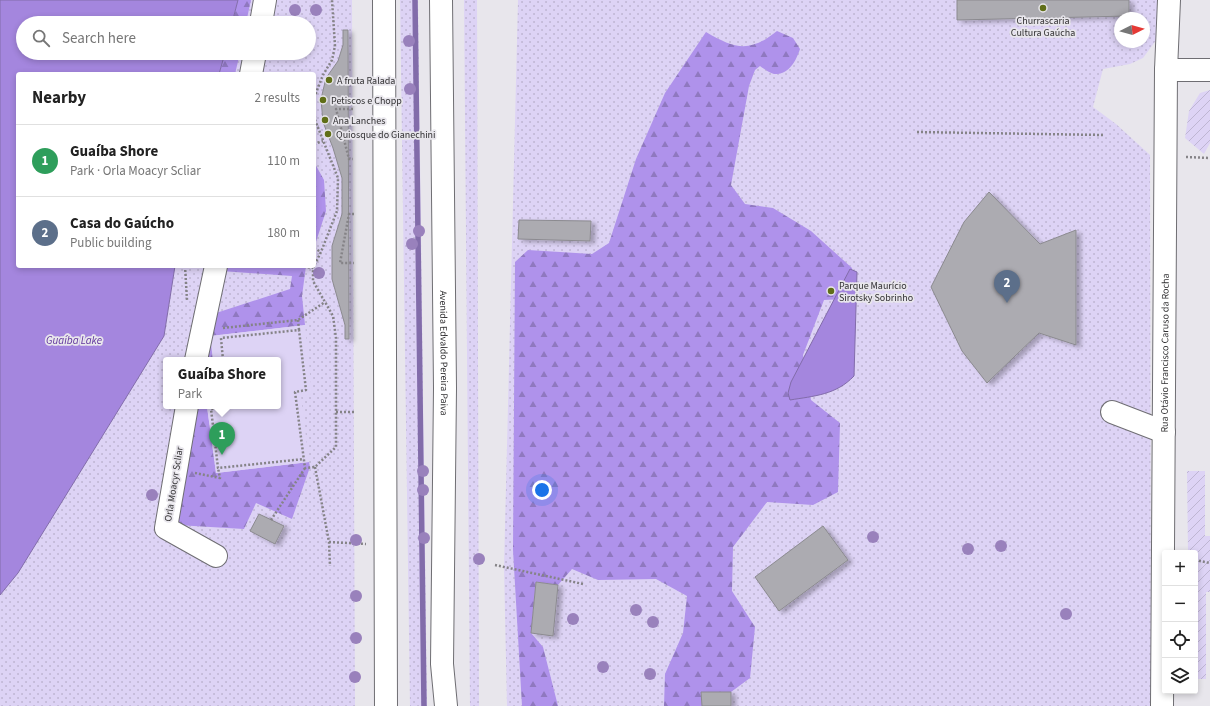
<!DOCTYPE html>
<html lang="en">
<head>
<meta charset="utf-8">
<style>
	:root { --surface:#fff; --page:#f6f6f6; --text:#222; --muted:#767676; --line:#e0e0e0; --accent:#db2777 }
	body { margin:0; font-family:"Source Sans 3",sans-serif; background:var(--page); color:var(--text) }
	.controls { position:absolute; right:12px; bottom:12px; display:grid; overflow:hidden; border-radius:4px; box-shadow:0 2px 6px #0003 }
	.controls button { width:36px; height:36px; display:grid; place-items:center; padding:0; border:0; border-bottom:1px solid var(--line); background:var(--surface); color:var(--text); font:20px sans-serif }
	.compass { position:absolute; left:1114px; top:12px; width:36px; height:36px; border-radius:50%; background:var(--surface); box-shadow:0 2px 6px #0003; rotate:84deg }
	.you { position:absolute; left:542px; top:490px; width:14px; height:14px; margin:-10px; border:3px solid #fff; border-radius:50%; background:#1a73e8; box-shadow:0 0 0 6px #1a73e833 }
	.badge { display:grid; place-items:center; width:26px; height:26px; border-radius:50%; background:var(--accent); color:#fff; font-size:13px; font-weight:700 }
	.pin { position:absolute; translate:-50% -33px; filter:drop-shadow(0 1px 2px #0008) }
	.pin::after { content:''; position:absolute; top:21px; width:14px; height:12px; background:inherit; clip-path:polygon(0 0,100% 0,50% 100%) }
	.popup { position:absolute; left:163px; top:357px; width:118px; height:52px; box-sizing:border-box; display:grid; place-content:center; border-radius:4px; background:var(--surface); filter:drop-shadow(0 1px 3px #0005); font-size:13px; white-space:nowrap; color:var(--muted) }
	.popup b { font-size:15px; color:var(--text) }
	.popup::after { content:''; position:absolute; left:50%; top:100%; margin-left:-8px; border:8px solid transparent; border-top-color:var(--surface) }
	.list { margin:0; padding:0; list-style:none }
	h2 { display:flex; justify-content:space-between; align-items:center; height:52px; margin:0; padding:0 16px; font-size:17px }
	h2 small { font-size:13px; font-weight:400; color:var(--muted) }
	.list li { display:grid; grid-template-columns:26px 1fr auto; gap:12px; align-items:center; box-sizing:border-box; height:72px; padding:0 16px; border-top:1px solid var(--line) }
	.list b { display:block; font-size:15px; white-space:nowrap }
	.list p { margin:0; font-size:13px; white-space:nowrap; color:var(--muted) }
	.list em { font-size:13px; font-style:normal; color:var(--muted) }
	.icon { flex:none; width:22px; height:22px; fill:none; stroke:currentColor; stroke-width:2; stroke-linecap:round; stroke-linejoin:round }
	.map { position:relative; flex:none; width:1210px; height:706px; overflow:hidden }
	.search { position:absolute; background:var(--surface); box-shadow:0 2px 6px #0003; left:16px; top:16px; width:300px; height:44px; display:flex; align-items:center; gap:10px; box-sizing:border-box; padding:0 14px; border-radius:22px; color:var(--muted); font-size:15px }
	.panel { position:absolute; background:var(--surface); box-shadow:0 2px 6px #0003; left:16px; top:72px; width:300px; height:196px; border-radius:4px }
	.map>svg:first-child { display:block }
</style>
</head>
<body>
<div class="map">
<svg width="1210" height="706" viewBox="0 0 1210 706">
	<defs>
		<pattern id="grass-dots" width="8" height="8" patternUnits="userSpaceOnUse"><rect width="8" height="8" fill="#ddd3f5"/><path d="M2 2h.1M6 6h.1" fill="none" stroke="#beb5d2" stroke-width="1.8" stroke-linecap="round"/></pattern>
		<pattern id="forest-firs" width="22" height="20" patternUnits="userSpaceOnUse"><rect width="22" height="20" fill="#af92eb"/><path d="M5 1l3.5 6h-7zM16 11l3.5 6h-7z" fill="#8f78bf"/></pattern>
		<pattern id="garden-furrows" width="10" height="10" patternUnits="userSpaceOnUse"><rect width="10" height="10" fill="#ddd3f5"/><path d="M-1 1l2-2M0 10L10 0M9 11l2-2" fill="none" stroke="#beb5d2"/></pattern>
		<filter id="shadow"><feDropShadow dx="4.5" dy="2.5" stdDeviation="2" flood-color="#0004"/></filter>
	</defs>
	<rect width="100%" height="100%" fill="#e8e6ec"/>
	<path fill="url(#grass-dots)" fill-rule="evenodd" d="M238,0H352L355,706H0V595L18,573L164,336L175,266H314V74H219L225,53H309V23H232ZM166,360H278V406H166Z
		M400,0H418L427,706H410Z
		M464,0H477L479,706H470Z
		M518,0H1158L1157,39L1143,58L1130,64L1103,69L1093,107L1116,124L1150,155L1151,706H507L504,567ZM1120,18H1144V42H1120Z"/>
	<path fill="url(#forest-firs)" d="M238,0H251L246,23H232Z
		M777,31L793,38L800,49C796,61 789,75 774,74C770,73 764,69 760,66L755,70L749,86L731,185L745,204L773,208L811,231L852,268L854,287L845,299L824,300L803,355L811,400L840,423L838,492L813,505L767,502L733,547L732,591L755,627L750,678L731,692H702V706H664L665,674L683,633L687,596L656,579L598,580L572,569L558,585L536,582L531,633L543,647L558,706H522L513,550L515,262L528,250L592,254L609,243L636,159L665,93L706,32C735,49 750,53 777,31Z
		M225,53H240L235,74H219Z
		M314,162L324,180L326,211L314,248Z
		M222,266H306L302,296L305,325L211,336L213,360H206L216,313L290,289L292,276L221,271Z
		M198,406H209L207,407L216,473L309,462L310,467L292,519L256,503L244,529L177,525Z"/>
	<path fill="url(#garden-furrows)" d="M1210,90V143L1204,154L1185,138L1189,111L1200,93Z
		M1187,471H1205V536H1210V592H1206V679H1195V553H1188Z"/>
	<path fill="#ddd3f5" d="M305,325L312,394L301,396L309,462L216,473L207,406H278V360H213L210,336Z"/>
	<path fill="#a486de" stroke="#826caa" d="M0,0H238L232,23H23V53H225L219,74H18V266H175L164,336L18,573L0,595Z
		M850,269L857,272L854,376C836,395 814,396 790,400L788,393L791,382Z"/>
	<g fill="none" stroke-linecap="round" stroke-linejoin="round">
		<path stroke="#826caa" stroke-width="5.5" d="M415,0L424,706"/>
	</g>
	<path fill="#acabb1" stroke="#8b8a8f" filter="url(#shadow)" d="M957,0H1129V16L957,20Z
		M343,30H348L349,339H345V325L332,279V246L342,214V178L333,148L323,122L321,99L326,78L338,61L343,45Z
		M989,192L1040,244L1076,230V345L1039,333L987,383L962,351L931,287L964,222Z
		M519,220L591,221L590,241L518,239Z
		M259,514L284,526L275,544L250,531Z
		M823,526L848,560L779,611L755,577Z
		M536,582L558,585L553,636L531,633Z
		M701,692H731V706H702Z"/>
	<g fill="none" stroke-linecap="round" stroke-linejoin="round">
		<g stroke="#6f6e73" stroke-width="24">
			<g id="minor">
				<path d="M261,23L265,0"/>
				<path d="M1166,70H1210"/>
				<path d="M251,74L255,53"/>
				<path d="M196,360L216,266"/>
				<path d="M187,406L166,528L216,556"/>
				<path d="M1112,412L1164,432"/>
				<path id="s1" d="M1162,706L1166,70L1169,0"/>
			</g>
		</g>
		<g stroke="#6f6e73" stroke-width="24">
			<g id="major">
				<path d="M384,0L386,706"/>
				<path id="s2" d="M441,0L445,388L442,664L446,706"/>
			</g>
		</g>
		<path stroke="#858387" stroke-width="2.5" stroke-dasharray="2 2" stroke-linecap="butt" d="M353,109H336L349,159H353
			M917,132L1103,135
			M314,144L323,141
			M1186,157L1210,158
			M354,214H349L340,263H354
			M314,248L321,252
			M185,266L187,300
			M300,266L313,268
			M298,320L299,330
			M223,328L298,320L325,302
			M223,360L221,338L299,330L306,390L295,392L305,468L315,467L336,447V338L333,316L313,281V268L321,252L337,211L338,178L315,120L314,98L323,75L332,60L335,46L332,0
			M229,406L211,409L218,468L304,459
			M336,412H355
			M315,467L329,542L330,566
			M195,473L220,478L218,468
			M271,520L305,468
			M329,542L366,544
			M1195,560L1210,563
			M495,565L583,584"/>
		<use href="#minor" stroke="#fff" stroke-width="22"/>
		<use href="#major" stroke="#fff" stroke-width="22"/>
	</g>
	<g fill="#9981bc">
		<circle cx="295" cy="10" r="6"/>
		<circle cx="316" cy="10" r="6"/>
		<circle cx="409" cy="41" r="6"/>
		<circle cx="410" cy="89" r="6"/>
		<circle cx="419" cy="231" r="6"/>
		<circle cx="412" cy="244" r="6"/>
		<circle cx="319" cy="273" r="6"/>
		<circle cx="423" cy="471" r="6"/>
		<circle cx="423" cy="490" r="6"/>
		<circle cx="152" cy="495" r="6"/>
		<circle cx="873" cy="537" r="6"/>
		<circle cx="424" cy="538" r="6"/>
		<circle cx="356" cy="540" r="6"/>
		<circle cx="1001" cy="546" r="6"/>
		<circle cx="968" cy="549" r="6"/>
		<circle cx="479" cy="559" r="6"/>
		<circle cx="356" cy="596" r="6"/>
		<circle cx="636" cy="610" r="6"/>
		<circle cx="1066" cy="614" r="6"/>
		<circle cx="573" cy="619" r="6"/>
		<circle cx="653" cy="622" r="6"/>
		<circle cx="356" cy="638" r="6"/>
		<circle cx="603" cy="667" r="6"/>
		<circle cx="650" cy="674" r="6"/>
		<circle cx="355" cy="677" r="6"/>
	</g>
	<g fill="#606e18" stroke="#e8e6ec" stroke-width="1.5">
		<circle cx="1043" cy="8" r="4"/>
		<circle cx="329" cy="80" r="4"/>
		<circle cx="323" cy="100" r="4"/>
		<circle cx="325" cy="120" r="4"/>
		<circle cx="328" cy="134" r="4"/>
		<circle cx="831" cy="291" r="4"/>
	</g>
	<g text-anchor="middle" stroke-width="3.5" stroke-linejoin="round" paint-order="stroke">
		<g font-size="10" fill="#313032" stroke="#e8e6ec" text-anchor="start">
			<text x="1043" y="24" text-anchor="middle">Churrascaria<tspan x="1043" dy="12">Cultura Gaúcha</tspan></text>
			<text x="337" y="84">A fruta Ralada</text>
			<text x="331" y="104">Petiscos e Chopp</text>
			<text x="333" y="124">Ana Lanches</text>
			<text x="336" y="138">Quiosque do Gianechini</text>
			<text x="839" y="289">Parque Maurício<tspan x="839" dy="12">Sirotsky Sobrinho</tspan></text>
		</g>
		<g font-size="10" fill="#313032" stroke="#e8e6ec">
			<text dy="4" stroke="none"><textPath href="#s2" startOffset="353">Avenida Edvaldo Pereira Paiva</textPath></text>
			<text dy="4" stroke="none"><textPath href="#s1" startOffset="353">Rua Otávio Francisco Caruso da Rocha</textPath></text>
			<text transform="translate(173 484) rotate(-81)" y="4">Orla Moacyr Scliar</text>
		</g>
		<g font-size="11" font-style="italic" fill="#60359c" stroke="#e8e6ec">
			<text x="74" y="344">Guaíba Lake</text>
		</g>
	</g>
</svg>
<div class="controls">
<button>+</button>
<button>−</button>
<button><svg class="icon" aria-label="locate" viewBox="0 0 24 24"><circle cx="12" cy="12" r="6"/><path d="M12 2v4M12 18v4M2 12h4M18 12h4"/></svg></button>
<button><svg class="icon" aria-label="layers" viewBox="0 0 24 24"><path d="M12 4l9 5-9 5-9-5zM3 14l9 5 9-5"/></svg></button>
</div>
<svg class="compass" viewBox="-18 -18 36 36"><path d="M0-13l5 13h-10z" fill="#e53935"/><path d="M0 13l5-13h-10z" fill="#767676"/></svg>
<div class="you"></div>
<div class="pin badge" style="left:222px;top:455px;background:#2e9e5b">1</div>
<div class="popup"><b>Guaíba Shore</b>Park</div>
<div class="pin badge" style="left:1007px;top:303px;background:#5c6f8a">2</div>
<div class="search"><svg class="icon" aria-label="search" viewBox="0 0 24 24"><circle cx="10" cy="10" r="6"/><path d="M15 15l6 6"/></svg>Search here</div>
<section class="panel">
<h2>Nearby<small>2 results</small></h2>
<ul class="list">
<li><span class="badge" style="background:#2e9e5b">1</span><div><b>Guaíba Shore</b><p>Park · Orla Moacyr Scliar</p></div><em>110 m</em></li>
<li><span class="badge" style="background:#5c6f8a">2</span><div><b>Casa do Gaúcho</b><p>Public building</p></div><em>180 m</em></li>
</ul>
</section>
</div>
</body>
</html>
